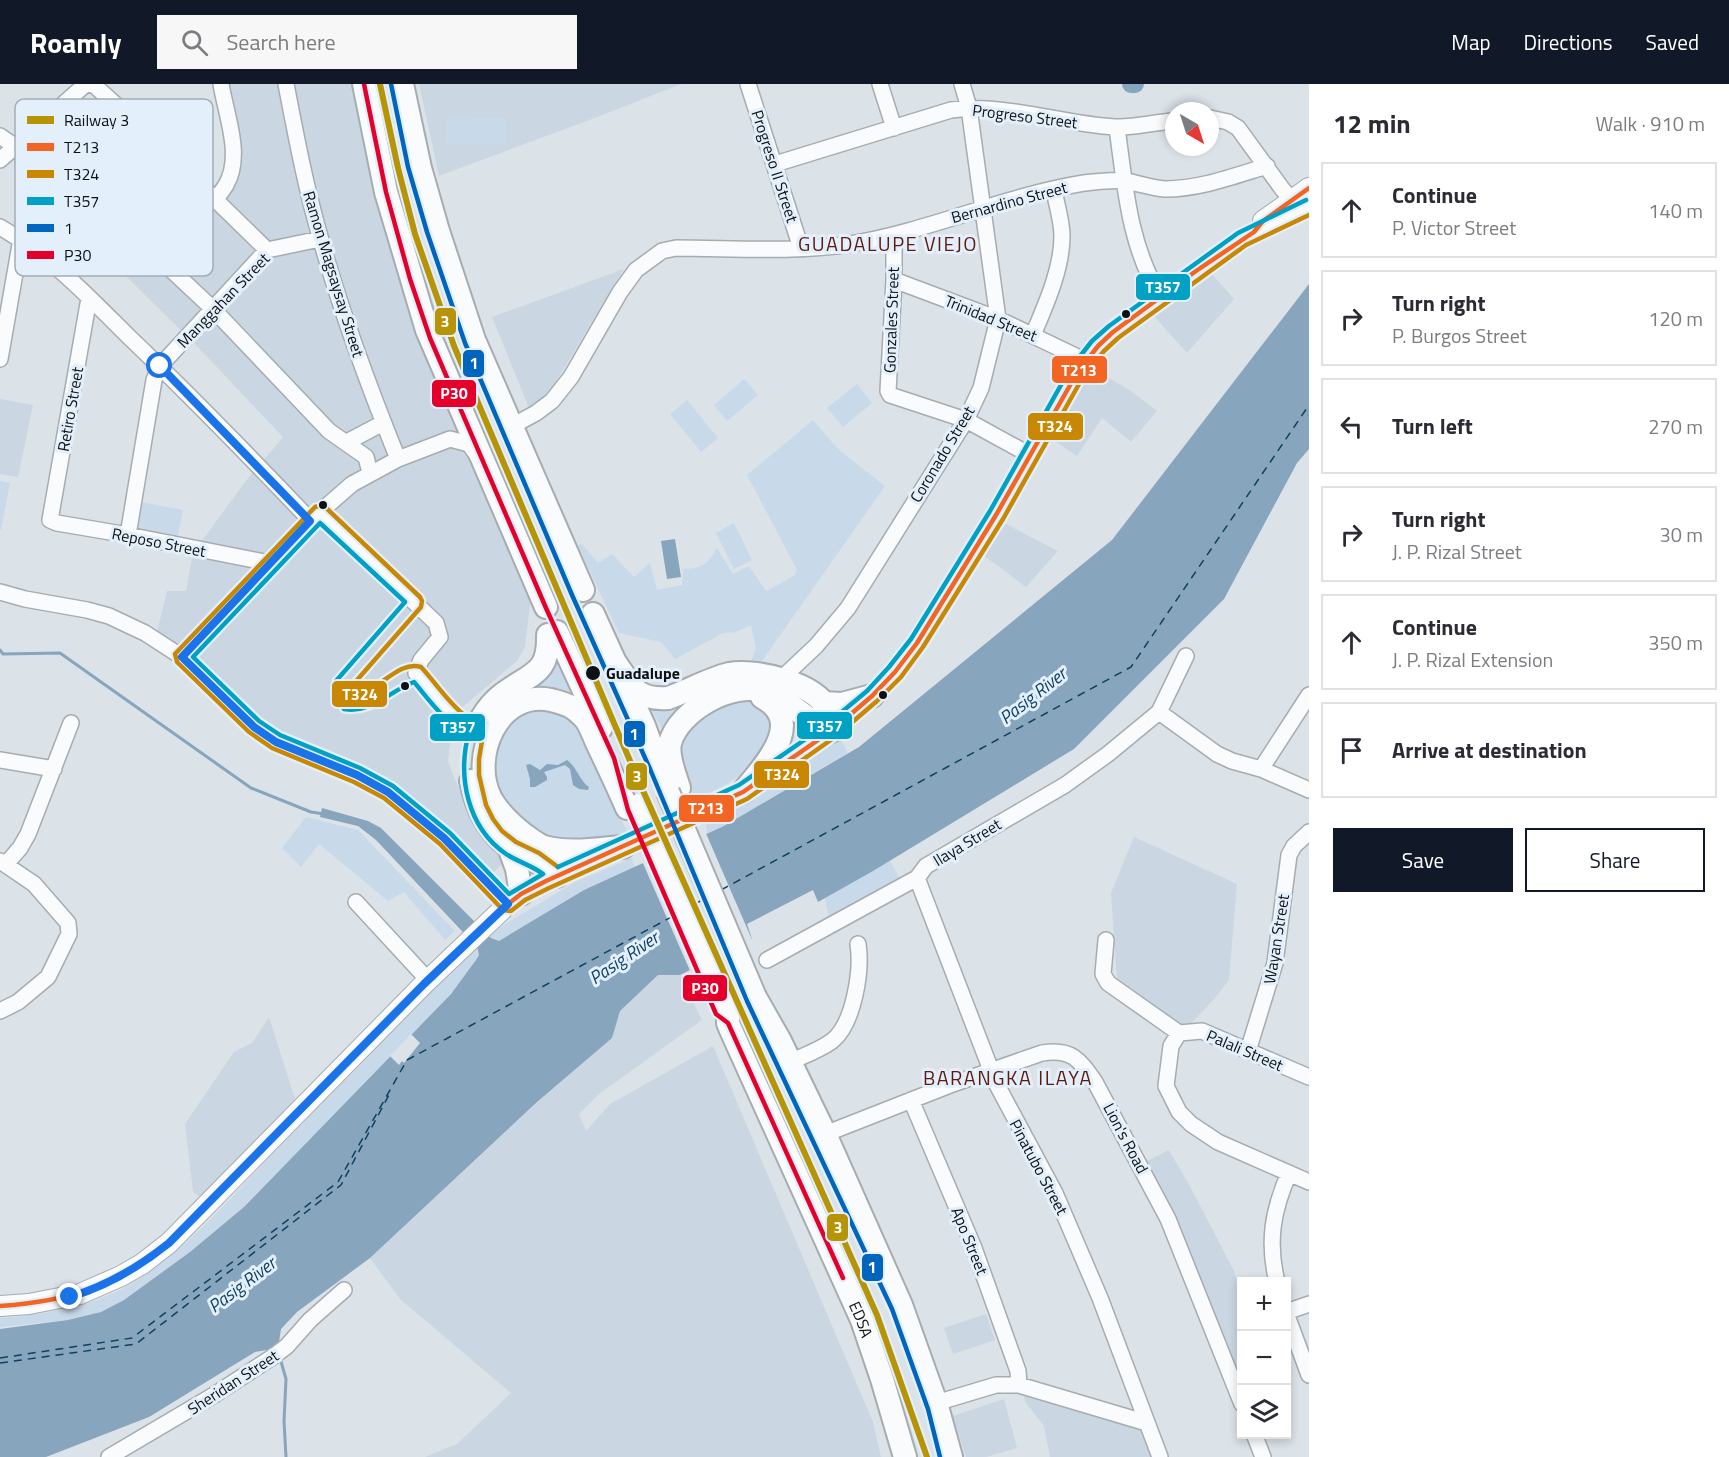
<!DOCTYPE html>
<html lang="en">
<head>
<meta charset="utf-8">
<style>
	:root { --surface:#fff; --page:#f7f7f7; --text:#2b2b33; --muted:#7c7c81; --line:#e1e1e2; --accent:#111827 }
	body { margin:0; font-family:"Titillium Web",sans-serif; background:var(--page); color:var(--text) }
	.controls { position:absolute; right:18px; bottom:18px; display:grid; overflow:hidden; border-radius:0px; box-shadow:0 3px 9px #0003 }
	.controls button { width:54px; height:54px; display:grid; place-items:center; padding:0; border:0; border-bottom:2px solid var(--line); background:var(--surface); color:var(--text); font:30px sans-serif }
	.compass { position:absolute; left:1165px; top:18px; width:54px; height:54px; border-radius:50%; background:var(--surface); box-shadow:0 3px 9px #0003; rotate:141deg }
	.stop { position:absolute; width:18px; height:18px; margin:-14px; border:4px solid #1a73e8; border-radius:50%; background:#fff }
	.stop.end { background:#1a73e8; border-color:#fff; box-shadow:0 2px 6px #0008 }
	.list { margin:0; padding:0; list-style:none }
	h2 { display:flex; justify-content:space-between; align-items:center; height:78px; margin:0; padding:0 24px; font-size:26px }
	h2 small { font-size:20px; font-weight:400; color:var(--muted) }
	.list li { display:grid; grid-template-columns:39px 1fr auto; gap:18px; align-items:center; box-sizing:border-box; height:96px; margin:0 12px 12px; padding:0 12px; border:2px solid var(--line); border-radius:0px }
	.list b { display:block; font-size:22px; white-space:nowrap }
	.list p { margin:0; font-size:20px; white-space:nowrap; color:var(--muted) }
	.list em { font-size:20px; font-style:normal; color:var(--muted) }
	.actions { display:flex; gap:12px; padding:18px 24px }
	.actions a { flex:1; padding:14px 0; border:2px solid var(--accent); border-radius:0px; text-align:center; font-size:21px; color:var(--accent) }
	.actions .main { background:var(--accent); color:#fff }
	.icon { flex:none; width:33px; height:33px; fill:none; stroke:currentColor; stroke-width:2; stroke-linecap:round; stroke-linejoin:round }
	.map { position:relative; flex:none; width:1309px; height:1373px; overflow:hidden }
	header { display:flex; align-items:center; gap:36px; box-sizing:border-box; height:84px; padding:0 30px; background:var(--accent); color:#fff }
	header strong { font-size:28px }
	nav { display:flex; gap:33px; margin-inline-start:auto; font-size:21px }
	.search { width:420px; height:54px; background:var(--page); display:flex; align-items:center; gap:15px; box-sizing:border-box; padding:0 21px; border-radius:0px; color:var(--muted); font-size:22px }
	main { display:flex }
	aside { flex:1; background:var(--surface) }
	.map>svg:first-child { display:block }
</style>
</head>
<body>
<header>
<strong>Roamly</strong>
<div class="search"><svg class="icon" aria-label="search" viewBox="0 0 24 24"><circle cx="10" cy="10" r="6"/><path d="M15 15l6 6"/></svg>Search here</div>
<nav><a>Map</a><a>Directions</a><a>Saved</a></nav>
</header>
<main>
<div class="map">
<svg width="1309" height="1373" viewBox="0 0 1309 1373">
	<rect width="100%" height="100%" fill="#dbe2e8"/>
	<path fill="#cad7e2" d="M228,0H361L416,236L531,512L525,563L517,577L453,631L448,678L467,725L493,755L504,778L493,789L398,707L265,647L156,552L167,507H186L193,469L245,398L283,353L193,258L94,161L170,84L211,119L238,86Z
		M419,0H681L600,32L439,92Z
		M624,185L546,314L529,324L492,233Z
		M1211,189L1234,215L1187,269L1153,231Z
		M1090,283L1131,307L1157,327L1131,358L1102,334L1077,372L1049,353Z
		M0,315L33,321L18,393L0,390Z
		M1002,438L1058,467L1026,503L982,470Z
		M1134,753L1237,800L1229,896L1215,914L1186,945L1117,895L1111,809Z
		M658,891H680L702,936L599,1010L579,1030L586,1047L610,1020L713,962L873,1338L881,1373H425L457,1360L511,1309L400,1215L370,1174L537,1018L611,954L620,927Z
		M269,933L295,1015L202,1114L193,1108L185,1040L234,968L252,959Z
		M1169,1066L1192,1106L1234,1187L1241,1209V1301L1188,1163L1147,1077Z
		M986,1230L995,1256L953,1270L944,1244Z
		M1024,1310L1101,1331L1142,1346L1152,1373H1050L1044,1342L1025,1318Z
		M1004,1315L1017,1364L986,1373H966L953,1332Z"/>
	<path fill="#c8daea" d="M447,33L505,34V61L446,60Z
		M744,295L758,311L727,337L714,321Z
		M857,300L872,319L843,343L827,324Z
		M687,316L718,354L701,368L670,330Z
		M813,336L839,366L885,402L757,584L750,581L756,564L751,541L736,548L723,549L675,575L661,558L619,549L578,462L581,459L598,479L612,470L634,493L650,479L657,506L682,501L683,485C703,484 707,481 717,464L733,490L749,482L766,507L794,492L797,486L747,391Z
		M0,397L10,399L1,446H0Z
		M141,418L183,426L178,452L136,443Z
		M734,439L752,476L734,485L716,449Z
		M555,570L573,616C507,587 458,656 485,715C497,741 522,756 545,771L547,773L544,775C503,753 467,716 476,666C479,650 485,637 496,625C516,602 545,609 555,570Z
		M731,595L772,597L818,620C822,627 825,631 821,638C810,630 800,618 788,612C776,606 761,600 748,599C714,596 680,625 666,653L650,622L670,621Z
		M744,617C767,621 768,631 775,650L749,686L723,702L695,715C689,701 680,686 680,670C681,639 717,619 744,617Z
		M546,621L570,634L579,647L627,747L613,754L562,760L522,742L507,728L490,683L507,637Z
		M840,654L848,669L724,742L707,750L706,741Z
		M306,733L358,746L455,847L445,856L404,808L388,817L319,760L301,783L282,764Z
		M632,774L635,783L584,806L500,857L491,854L489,850L575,798Z
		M889,775L903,801L830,839L824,810Z
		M476,864L479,871L476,876L451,910L244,1123L190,1168L124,1216L101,1228L68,1236L0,1243V1234C43,1230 89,1224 127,1202C188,1167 239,1105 287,1054C349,989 412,926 476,864Z"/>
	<path fill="#87a5bc" d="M1309,200V365L1297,379L1224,515L1074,665L873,787L818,818L813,806L747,840L752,855L680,891H658L620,927L612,954L537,1018L370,1174L297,1228L281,1245L279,1258L272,1265L255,1268L149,1333L46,1373H0V1245L68,1236L101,1228L124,1216L190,1168L244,1123L451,910L476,876L479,871L477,863L376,756L358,742L320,733L322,724L368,737L381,744L491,854L499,857L584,806L724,742L859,663L1112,456Z
		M675,455L681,493L667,495L661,457Z
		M567,676C577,683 579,696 589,703L588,706L579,705L573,701L570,685L565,681L544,688L547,693V696L535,703H530V695L526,681L530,680L540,686L547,680L558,681Z"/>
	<path fill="#dbe2e8" d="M705,747L753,858L691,889L642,777Z
		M411,950L420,959L404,979L402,977L399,981L390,972Z"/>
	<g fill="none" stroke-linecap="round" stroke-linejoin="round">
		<path stroke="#87a5bc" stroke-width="3" d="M0,566L3,570L60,569L251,704L311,728L324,730
			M280,1274L286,1295L284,1337L286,1373"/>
		<path stroke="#87a5bc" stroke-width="18" d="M1131,0H1135"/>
		<path stroke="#104161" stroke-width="1.5" stroke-dasharray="8 6" stroke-linecap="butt" d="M721,806L1131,583L1309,321
			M695,820L704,815
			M0,1274L132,1254L338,1098L407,976L675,831
			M0,1279L136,1260L341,1101L390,1009"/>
		<g stroke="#a6acb0" stroke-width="18">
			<path id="minor" d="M89,0L95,2L148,50L267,166
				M286,0C296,52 306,105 321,156C342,231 369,303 398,375
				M748,0L801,164
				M880,0L894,44
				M1210,34L1228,38L1238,44L1283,106L1292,115
				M1117,44C1125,101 1129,163 1161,213
				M0,52C27,72 58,83 84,104L213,225L329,347L366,373L370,389
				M0,76L86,0
				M775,80L951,26C1006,19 1060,40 1115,43C1134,44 1155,38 1174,37
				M215,116C219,111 223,106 226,101C243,72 226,31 221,0
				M0,143C49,171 88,212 128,252C191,312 251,374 311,437
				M894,151V196L888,307L890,311L966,336L1030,371
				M894,196L998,235L1086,277
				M89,214L50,436L57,439L128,451L269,479
				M1033,251C1046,220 1062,185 1062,152C1062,136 1056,120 1054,105
				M0,275L21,155
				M512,342L536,329L552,317L571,293L620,208L636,186L662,167L676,164C732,164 794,169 850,160C929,147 1004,112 1084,99C1096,98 1112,95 1125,97C1138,99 1151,104 1165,105C1200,105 1234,92 1267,82
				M347,358L383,339
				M320,428L436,539L440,553L421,576L416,589L453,631L464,640L478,642
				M128,451L154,296L160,282L267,166L320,155
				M0,508L25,515L87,526L109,532L145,549L182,573L254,643L276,658L357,691L388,708L445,754L508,820
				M182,573L269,479L320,428L352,400L398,375L450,355L469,360L477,371
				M781,595L816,562L848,524L966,336L981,304L998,235L969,24L962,0
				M1159,628L1217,670L1232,677L1261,685L1309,706
				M0,676L54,685
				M1261,685L1309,611
				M0,777L34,800L68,839L69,850L48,893L18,918L0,927
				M6,780L20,764L28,750L71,639
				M917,794L996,999L1055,1109L1100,1214L1160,1373
				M356,818L428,896
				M1106,856L1103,890L1108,899L1179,949
				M767,876L917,794L926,782L1065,701L1108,670L1159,628L1186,572
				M1179,949L1171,962L1166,1002L1179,1028L1191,1040L1218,1058L1309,1098
				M1179,949L1202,947L1309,993
				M1248,967L1275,879L1289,771L1294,762L1309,748
				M790,978C803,972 820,966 832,957C854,940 862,886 858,860
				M911,1016L974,1164L1018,1287L1019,1301
				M825,1050L950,1001L1042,969C1071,964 1079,975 1095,998L1168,1135L1242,1320
				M1277,1198C1267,1157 1273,1126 1289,1089
				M1286,1228L1309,1220
				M1286,1229L1309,1291
				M936,1319L996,1301H1019L1147,1339
				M1254,1350L1263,1373
				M109,1373L214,1311L274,1272L287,1262L310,1236L344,1206"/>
		</g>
		<g stroke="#a6acb0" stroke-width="22">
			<path id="major" d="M1263,137L1309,104
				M0,1222L29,1220L80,1210L121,1192L142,1180L169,1159L424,900L508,820L521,810L546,797L743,708L831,647L872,612L895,588L917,559L996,431L1077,289L1098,262L1113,248L1242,155L1309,123"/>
		</g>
		<g stroke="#a6acb0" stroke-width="26">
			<g id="highway">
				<path d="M364,0L386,108L427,246L546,523"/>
				<path d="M402,0L420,84L438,147L474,256L583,506"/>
				<path d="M593,530L644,642L664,696"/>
				<path d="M557,548L601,644"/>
				<path d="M617,581C633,605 638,616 668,614C688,607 709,595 729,590C756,585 814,599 827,624C830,631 830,640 831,647"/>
				<path d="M823,619L842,620L872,612"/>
				<path d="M477,644C484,627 494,615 510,605C536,588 549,586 548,551"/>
				<path d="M471,697C476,721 487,746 508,762C520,771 535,775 548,785"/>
				<path d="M679,704C675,690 667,673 670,659C679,626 732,597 764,607C790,615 806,638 831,647"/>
				<path d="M743,708C763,683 808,638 762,613"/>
				<path d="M509,763L517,785L521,810"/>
				<path d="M544,763C571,770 596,765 623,763"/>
				<path d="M557,792L559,776C551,767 542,763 533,757C517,746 501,732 491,715C469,673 498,605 551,616C558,618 567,620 573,624C577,627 583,632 586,636C591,643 594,653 598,661C608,682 618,703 627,724"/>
				<path d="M755,913L780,957L825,1050L901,1221L936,1319L951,1373"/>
				<path id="s1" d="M728,925V939L730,944L862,1236L882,1295L905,1373"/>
			</g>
		</g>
		<use href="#minor" stroke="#fafbfc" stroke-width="15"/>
		<use href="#major" stroke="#fafbfc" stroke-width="20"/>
		<use href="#highway" stroke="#fafbfc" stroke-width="22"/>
		<g stroke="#a6acb0" stroke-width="26" stroke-linecap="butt">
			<path id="highway-bridge" d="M668,708L755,913
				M639,721L728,925"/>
		</g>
		<use href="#highway-bridge" stroke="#fafbfc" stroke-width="22"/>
		<g stroke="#e3f0fb" stroke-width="9">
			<path id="bus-1" d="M0,1222C71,1217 113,1203 169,1159L424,900L508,820L521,810L546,797L743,708L831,647L872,612L895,588L917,559L996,431L1077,289L1098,262L1113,248L1196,187L1254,148L1263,137L1309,104"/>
		</g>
		<g stroke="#e3f0fb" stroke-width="9">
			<path id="bus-2" d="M558,783L539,769L516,758L502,747L493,735L486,721L479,691V675L485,639C479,632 470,635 463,630C447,617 435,598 421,583C398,575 375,612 352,611L350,604L421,523L422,517L420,513L323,421L315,423L175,570L177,578L249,648L272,664L354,698L384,714L440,760L503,826L511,827L525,816L549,804L747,715L835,653L877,617L901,593L923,563L1003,435L1083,293L1104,267L1118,254L1246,161L1309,131"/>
		</g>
		<g stroke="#e3f0fb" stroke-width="9">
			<path id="bus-3" d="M320,439L405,518L336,597L335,611L344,625C372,630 389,607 414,598C427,613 449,645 469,648C457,692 467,743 506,770C518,778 531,781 543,790L509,810L450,749L393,702L360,684L280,651L259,637L193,573Z
				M558,783L739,701L826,641L867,607L889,583L911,555L990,427L1070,285L1092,257L1109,242L1238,149L1306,116"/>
		</g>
		<g stroke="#e3f0fb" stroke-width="9">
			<path id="bus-4" d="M391,0L408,83L427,148L465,259L572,511L650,685L747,917L892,1225L928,1325L940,1373"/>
		</g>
		<g stroke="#e3f0fb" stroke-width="9">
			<path id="bus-5" d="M364,0L386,108L410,195L430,254L546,524L614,674L628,726L716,930L728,939L843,1194"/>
		</g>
		<use href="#bus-1" stroke="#f26522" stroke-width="4.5"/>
		<use href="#bus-2" stroke="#c88804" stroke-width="4.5"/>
		<use href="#bus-3" stroke="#01a1c5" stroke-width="4.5"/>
		<use href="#bus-4" stroke="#0065bd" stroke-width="4.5"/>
		<use href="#bus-5" stroke="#e4002b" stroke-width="4.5"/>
		<g stroke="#e3f0fb" stroke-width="10">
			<path id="rail-1" d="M380,0L398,84L415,150L454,262L636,691L877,1231L927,1373"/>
		</g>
		<use href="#rail-1" stroke="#b69406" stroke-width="6"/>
	</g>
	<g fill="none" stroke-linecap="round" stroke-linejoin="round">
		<path stroke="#1a73e8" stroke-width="8" d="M70,1213C107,1202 139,1183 169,1159L424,900L508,820L444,754L388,708L357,691L276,658L254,643L182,573L310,437L160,282"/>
	</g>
	<g fill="#0d1114" stroke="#e3f0fb" stroke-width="2">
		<circle cx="1126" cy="230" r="5"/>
		<circle cx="323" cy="421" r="5"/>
		<circle cx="593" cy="589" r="8"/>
		<circle cx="405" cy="602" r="5"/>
		<circle cx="883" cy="611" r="5"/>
	</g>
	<g text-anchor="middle" stroke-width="6" stroke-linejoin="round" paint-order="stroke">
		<g font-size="16" fill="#0d1114" stroke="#e3f0fb">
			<text transform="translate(1025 32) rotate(7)" y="6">Progreso Street</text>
			<text transform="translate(775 82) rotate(72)" y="6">Progreso II Street</text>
			<text transform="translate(1009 118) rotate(-15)" y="6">Bernardino Street</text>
			<text transform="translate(334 190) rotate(73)" y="6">Ramon Magsaysay Street</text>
			<text transform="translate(223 216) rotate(-46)" y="6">Manggahan Street</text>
			<text transform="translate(991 234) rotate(22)" y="6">Trinidad Street</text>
			<text transform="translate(891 236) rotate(-88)" y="6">Gonzales Street</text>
			<text transform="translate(70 325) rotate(-80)" y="6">Retiro Street</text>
			<text transform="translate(942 370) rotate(-59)" y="6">Coronado Street</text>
			<text transform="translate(159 458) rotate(11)" y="6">Reposo Street</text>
			<text transform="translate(967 758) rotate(-31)" y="6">Ilaya Street</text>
			<text transform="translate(1276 855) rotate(-81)" y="6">Wayan Street</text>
			<text transform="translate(1245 966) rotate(23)" y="6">Palali Street</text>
			<text transform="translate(1126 1054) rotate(62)" y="6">Lion's Road</text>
			<text transform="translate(1039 1083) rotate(62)" y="6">Pinatubo Street</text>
			<text transform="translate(970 1157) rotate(68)" y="6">Apo Street</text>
			<text dy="6" stroke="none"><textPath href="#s1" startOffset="339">EDSA</textPath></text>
			<text transform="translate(233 1298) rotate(-33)" y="6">Sheridan Street</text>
		</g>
		<g font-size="16" font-weight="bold" fill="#0d1114" stroke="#e3f0fb" text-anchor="start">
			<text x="606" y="595">Guadalupe</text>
		</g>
		<g font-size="18" font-style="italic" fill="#104161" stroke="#e3f0fb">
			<text transform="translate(1033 612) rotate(-38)" y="6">Pasig River</text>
			<text transform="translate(624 874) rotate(-34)" y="6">Pasig River</text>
			<text transform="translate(242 1201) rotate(-37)" y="6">Pasig River</text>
		</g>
		<g font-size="20" letter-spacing="1.5" fill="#5d1a0f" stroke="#e3f0fb">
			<text x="888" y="167">GUADALUPE VIEJO</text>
			<text x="1008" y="1001">BARANGKA ILAYA</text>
		</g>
	</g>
	<rect x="15" y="15" width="198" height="177" rx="9" fill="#e3f0fb" stroke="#a3adb6" stroke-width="1.5"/>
	<rect x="27" y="32" width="27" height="8" fill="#b69406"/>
	<rect x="27" y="59" width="27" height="8" fill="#f26522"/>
	<rect x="27" y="86" width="27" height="8" fill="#c88804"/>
	<rect x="27" y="113" width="27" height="8" fill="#01a1c5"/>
	<rect x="27" y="140" width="27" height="8" fill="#0065bd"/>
	<rect x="27" y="167" width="27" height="8" fill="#e4002b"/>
	<g font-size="16" fill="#0d1114">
		<text x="64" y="42">Railway 3</text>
		<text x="64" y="69">T213</text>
		<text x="64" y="96">T324</text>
		<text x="64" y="123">T357</text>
		<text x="64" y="150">1</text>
		<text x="64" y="177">P30</text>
	</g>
	<g stroke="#e3f0fb" stroke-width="2">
		<rect x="1135" y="189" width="56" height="28" rx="6" fill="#01a1c5"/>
		<rect x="434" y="223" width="23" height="29" rx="6" fill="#b69406"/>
		<rect x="462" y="265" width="23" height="29" rx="6" fill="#0065bd"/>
		<rect x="1051" y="271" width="57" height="29" rx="6" fill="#f26522"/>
		<rect x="431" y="295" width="46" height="29" rx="6" fill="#e4002b"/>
		<rect x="1027" y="328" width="57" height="29" rx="6" fill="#c88804"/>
		<rect x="331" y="596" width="57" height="28" rx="6" fill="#c88804"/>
		<rect x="796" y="627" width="57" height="29" rx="6" fill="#01a1c5"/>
		<rect x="429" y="629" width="57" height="29" rx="6" fill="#01a1c5"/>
		<rect x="623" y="636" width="23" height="28" rx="6" fill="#0065bd"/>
		<rect x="753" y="676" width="57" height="29" rx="6" fill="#c88804"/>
		<rect x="625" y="678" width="23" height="29" rx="6" fill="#b69406"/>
		<rect x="678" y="710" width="57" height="29" rx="6" fill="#f26522"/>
		<rect x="682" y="890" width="46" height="28" rx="6" fill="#e4002b"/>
		<rect x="826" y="1129" width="23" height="29" rx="6" fill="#b69406"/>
		<rect x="861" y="1169" width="23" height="29" rx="6" fill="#0065bd"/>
	</g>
	<g font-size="16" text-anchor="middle" font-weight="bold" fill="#fff">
		<text x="1163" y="209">T357</text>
		<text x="445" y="243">3</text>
		<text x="474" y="285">1</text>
		<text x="1079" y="292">T213</text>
		<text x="454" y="315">P30</text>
		<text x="1055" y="348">T324</text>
		<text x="360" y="616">T324</text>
		<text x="825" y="648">T357</text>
		<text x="458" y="649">T357</text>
		<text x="634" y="656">1</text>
		<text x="782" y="696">T324</text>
		<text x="637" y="698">3</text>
		<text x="706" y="730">T213</text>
		<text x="705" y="910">P30</text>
		<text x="838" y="1149">3</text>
		<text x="872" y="1189">1</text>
	</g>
</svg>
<div class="controls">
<button>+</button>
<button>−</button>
<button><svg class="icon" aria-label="layers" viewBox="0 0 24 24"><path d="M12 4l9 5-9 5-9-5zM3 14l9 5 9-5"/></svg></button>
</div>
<svg class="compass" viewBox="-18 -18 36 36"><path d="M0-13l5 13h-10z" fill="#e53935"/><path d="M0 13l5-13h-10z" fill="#7c7c81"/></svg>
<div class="stop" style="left:160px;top:282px"></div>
<div class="stop end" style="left:70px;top:1213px"></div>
</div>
<aside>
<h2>12 min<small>Walk · 910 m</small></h2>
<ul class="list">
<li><svg class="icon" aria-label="ahead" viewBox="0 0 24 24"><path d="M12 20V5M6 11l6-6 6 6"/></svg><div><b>Continue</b><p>P. Victor Street</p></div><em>140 m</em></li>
<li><svg class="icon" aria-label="right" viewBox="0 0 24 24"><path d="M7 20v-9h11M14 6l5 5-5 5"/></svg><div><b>Turn right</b><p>P. Burgos Street</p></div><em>120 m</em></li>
<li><svg class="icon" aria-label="left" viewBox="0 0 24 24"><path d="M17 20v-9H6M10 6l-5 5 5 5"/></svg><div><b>Turn left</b></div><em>270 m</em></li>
<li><svg class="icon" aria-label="right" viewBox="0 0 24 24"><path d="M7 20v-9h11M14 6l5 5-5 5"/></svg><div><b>Turn right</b><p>J. P. Rizal Street</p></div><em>30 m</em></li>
<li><svg class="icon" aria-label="ahead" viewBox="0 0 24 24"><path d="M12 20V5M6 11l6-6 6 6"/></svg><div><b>Continue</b><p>J. P. Rizal Extension</p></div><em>350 m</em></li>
<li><svg class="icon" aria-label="arrive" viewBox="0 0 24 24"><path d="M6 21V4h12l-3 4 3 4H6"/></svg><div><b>Arrive at destination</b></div></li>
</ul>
<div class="actions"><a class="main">Save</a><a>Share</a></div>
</aside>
</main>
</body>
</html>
